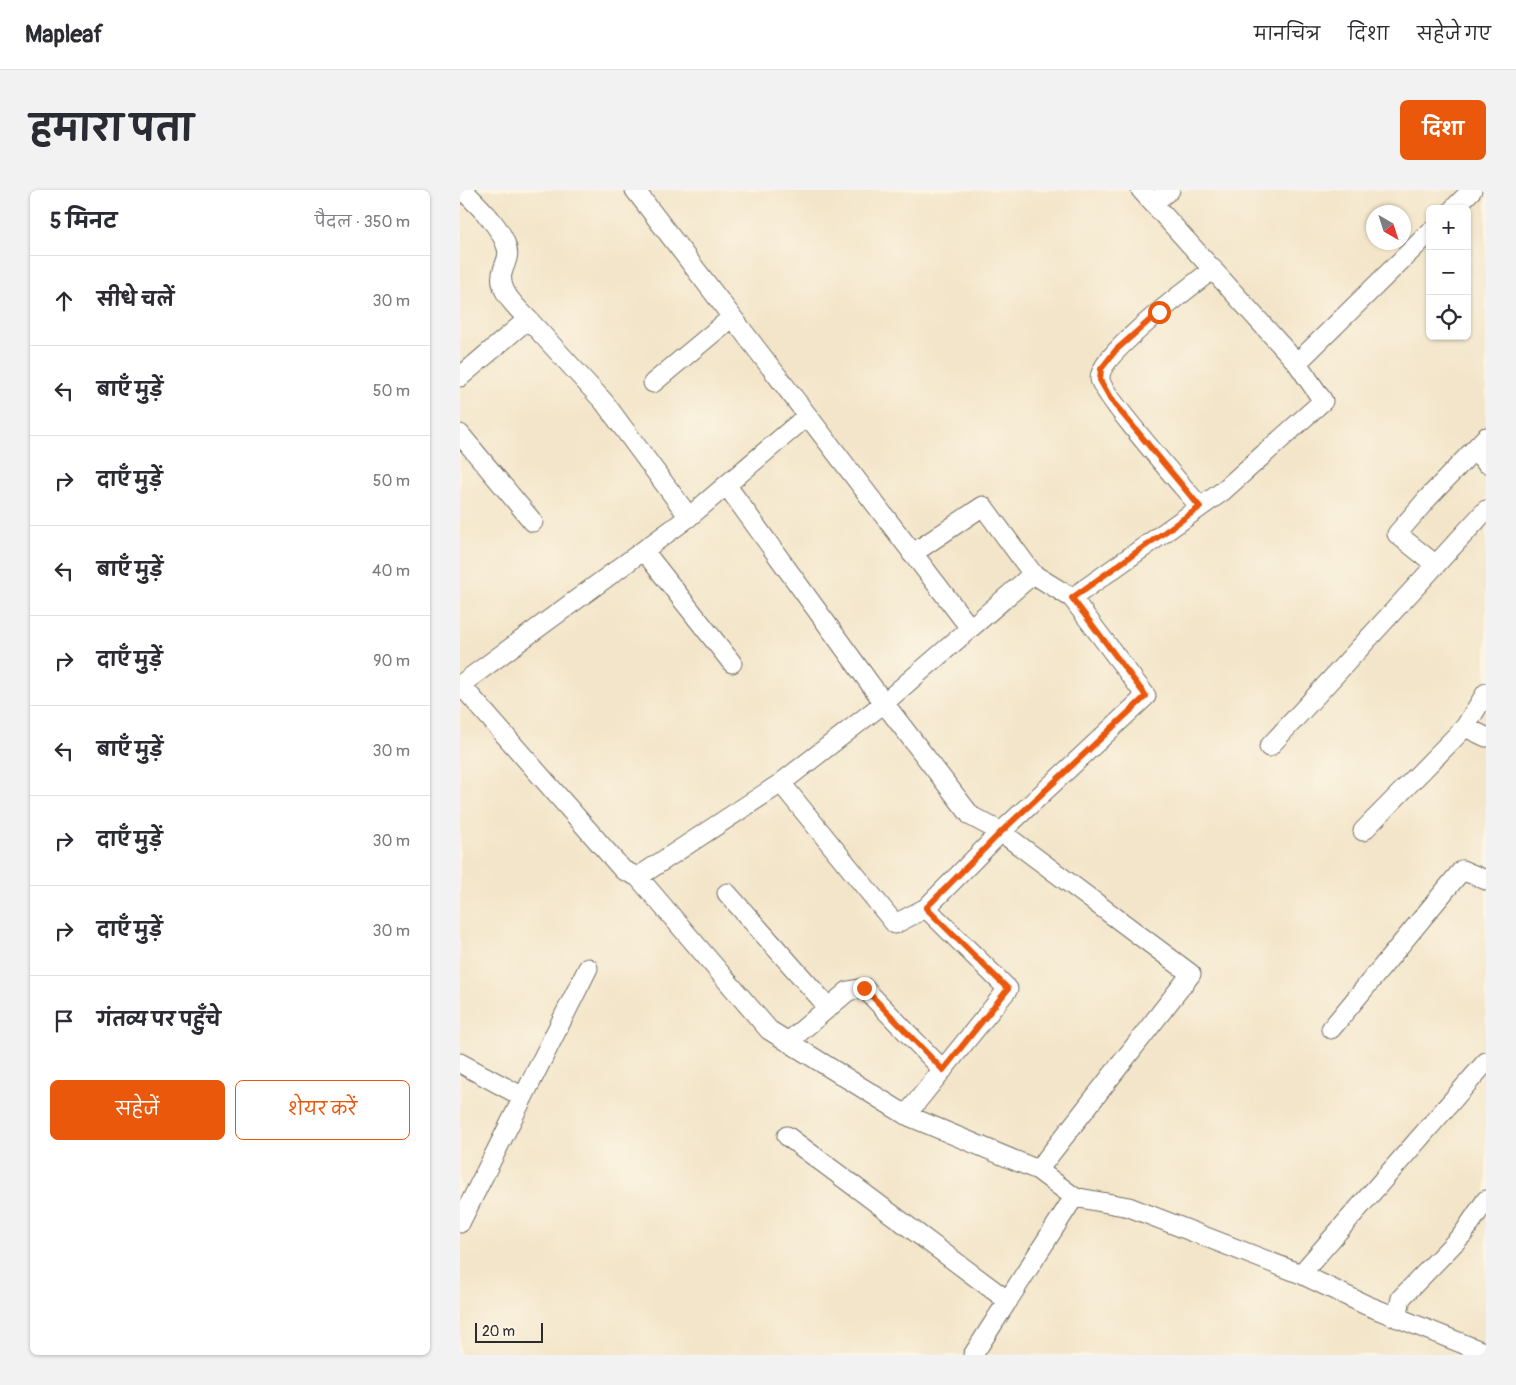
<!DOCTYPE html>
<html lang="hi">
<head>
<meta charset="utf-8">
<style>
	:root { --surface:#fff; --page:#f2f2f3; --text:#2b2b33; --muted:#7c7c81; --line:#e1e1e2; --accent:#ea580c }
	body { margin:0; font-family:Pangolin,"Playpen Sans Deva",sans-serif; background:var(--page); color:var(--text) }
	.controls { position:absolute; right:15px; top:15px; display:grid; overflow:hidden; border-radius:8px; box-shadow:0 1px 4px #0004 }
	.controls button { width:45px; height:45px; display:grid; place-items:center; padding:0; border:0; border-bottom:1px solid var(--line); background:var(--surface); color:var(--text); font:25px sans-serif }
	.compass { position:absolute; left:906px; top:15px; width:45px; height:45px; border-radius:50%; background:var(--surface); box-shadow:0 1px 4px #0004; rotate:141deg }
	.scale { position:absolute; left:15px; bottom:12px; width:68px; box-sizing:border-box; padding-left:5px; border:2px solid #2b2b2b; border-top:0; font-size:14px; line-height:18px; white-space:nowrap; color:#2b2b2b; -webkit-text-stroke:4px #fcf5e5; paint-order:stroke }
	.stop { position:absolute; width:15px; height:15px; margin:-11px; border:4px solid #ea580c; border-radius:50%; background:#fff }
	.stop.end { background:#ea580c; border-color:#fff; box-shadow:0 1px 5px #0008 }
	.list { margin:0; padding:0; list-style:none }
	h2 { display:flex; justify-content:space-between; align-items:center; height:65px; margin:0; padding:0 20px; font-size:21px }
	h2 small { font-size:16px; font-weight:400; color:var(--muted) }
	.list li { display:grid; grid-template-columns:32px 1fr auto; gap:15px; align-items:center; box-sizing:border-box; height:90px; padding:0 20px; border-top:1px solid var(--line) }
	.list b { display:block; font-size:19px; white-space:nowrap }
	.list em { font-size:16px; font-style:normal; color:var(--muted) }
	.actions { display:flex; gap:10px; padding:15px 20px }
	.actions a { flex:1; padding:11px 0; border:1px solid var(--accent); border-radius:8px; text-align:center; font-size:18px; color:var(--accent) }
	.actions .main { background:var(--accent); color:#fff }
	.icon { flex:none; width:28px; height:28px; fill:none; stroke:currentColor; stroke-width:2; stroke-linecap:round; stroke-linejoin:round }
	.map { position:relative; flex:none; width:1026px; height:1165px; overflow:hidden; border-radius:8px }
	header { display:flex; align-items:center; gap:30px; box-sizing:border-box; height:70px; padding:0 25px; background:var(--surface); border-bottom:1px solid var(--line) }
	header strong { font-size:24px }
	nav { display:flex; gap:28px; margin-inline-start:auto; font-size:18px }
	.intro { display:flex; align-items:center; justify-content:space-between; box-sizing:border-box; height:120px; padding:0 30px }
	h1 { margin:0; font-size:35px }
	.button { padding:12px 22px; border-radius:8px; background:var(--accent); color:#fff; font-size:18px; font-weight:700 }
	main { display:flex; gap:30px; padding:0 30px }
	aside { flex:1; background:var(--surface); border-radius:8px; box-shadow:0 1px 4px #0004 }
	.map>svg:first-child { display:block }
</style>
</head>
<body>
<header>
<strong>Mapleaf</strong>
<nav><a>मानचित्र</a><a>दिशा</a><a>सहेजे गए</a></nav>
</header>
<div class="intro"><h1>हमारा पता</h1><a class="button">दिशा</a></div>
<main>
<aside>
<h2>5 मिनट<small>पैदल · 350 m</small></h2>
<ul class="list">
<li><svg class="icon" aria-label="ahead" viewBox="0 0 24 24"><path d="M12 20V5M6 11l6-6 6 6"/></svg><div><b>सीधे चलें</b></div><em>30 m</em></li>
<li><svg class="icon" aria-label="left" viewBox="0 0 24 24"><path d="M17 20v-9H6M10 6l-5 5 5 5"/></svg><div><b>बाएँ मुड़ें</b></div><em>50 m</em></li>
<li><svg class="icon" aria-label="right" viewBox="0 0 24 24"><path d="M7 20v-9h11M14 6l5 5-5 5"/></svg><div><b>दाएँ मुड़ें</b></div><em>50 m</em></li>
<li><svg class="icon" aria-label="left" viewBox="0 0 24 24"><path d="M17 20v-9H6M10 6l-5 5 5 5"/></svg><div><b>बाएँ मुड़ें</b></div><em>40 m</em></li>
<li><svg class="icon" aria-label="right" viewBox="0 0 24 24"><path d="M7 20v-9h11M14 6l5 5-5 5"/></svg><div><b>दाएँ मुड़ें</b></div><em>90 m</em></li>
<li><svg class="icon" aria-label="left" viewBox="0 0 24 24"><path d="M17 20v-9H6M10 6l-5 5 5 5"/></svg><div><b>बाएँ मुड़ें</b></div><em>30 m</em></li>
<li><svg class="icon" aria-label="right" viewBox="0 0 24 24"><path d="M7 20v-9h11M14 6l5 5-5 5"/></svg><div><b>दाएँ मुड़ें</b></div><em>30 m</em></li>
<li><svg class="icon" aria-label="right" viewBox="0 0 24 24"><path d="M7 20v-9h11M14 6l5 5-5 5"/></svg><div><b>दाएँ मुड़ें</b></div><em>30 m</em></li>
<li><svg class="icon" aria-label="arrive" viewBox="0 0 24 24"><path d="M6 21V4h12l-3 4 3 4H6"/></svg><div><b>गंतव्य पर पहुँचे</b></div></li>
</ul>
<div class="actions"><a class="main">सहेजें</a><a>शेयर करें</a></div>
</aside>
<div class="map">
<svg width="1026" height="1165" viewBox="0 0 1026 1165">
	<rect width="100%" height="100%" fill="#fcf5e5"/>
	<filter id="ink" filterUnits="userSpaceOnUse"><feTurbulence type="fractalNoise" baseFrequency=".02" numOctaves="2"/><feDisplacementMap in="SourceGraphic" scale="10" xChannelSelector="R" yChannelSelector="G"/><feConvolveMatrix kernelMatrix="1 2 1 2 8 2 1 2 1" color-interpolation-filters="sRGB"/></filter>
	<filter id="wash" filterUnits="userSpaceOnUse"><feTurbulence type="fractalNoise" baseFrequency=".0096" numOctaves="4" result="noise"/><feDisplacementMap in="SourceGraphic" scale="20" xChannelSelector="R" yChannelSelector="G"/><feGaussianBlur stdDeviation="1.12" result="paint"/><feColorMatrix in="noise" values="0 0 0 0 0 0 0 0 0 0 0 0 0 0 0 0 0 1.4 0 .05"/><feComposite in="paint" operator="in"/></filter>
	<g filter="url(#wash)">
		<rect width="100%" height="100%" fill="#f3e5c9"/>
	</g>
	<g filter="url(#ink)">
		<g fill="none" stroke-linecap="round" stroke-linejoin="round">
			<g stroke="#716c62" stroke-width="21">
				<path id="street" d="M3,0C18,16 39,34 46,55C50,65 46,71 43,80C36,99 56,117 68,129
					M175,0L510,438
					M681,0L837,173
					M693,13L710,0
					M993,19L1012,0
					M0,187L68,129L144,212L229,327
					M193,193L271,128
					M0,244L73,332
					M1015,259L1026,273
					M267,296L424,513L511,626L541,642L731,784L578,980
					M740,317C725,299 641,203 640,189C638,165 732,96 753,79
					M184,361L272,473
					M976,375L937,344L967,309L1026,247
					M612,408L763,301L863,211L837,173L970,42
					M0,494L163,680L178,687L309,840L446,925L578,980L614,1007L669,1017L841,1084L906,1115L1026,1163
					M0,495L229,327L347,226
					M1005,537L1026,547
					M809,557L1026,320
					M321,593L435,734L466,718L541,642L686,506L612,408L573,384L523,316L452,364
					M903,641L1005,537L1026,503
					M178,687L321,593L424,513L573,384
					M267,703L369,818
					M871,839L1002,680L1026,690
					M328,852L388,801L404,798L483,880
					M0,873L63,907
					M446,925L548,799L466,718
					M327,946L548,1111
					M0,1033L128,778
					M841,1084L1026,872
					M937,1128L941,1108L1003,1044L1026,1010
					M513,1165L614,1007"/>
			</g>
			<use href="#street" stroke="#fff" stroke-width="19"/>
		</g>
	</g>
	<g fill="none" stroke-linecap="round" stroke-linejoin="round" filter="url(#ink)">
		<path stroke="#ea580c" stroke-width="6" d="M404,798L483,880L548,799L466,718L541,642L686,506L612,408L740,317L652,211L640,190L641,179L656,160L699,122"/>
	</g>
</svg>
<div class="controls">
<button>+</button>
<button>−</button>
<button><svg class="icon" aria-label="locate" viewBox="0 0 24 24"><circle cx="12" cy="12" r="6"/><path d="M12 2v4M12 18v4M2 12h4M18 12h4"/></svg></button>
</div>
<svg class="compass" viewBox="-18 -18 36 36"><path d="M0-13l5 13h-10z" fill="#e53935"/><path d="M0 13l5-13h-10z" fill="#7c7c81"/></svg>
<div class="scale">20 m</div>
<div class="stop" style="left:699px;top:122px"></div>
<div class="stop end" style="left:404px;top:798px"></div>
</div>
</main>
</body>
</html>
